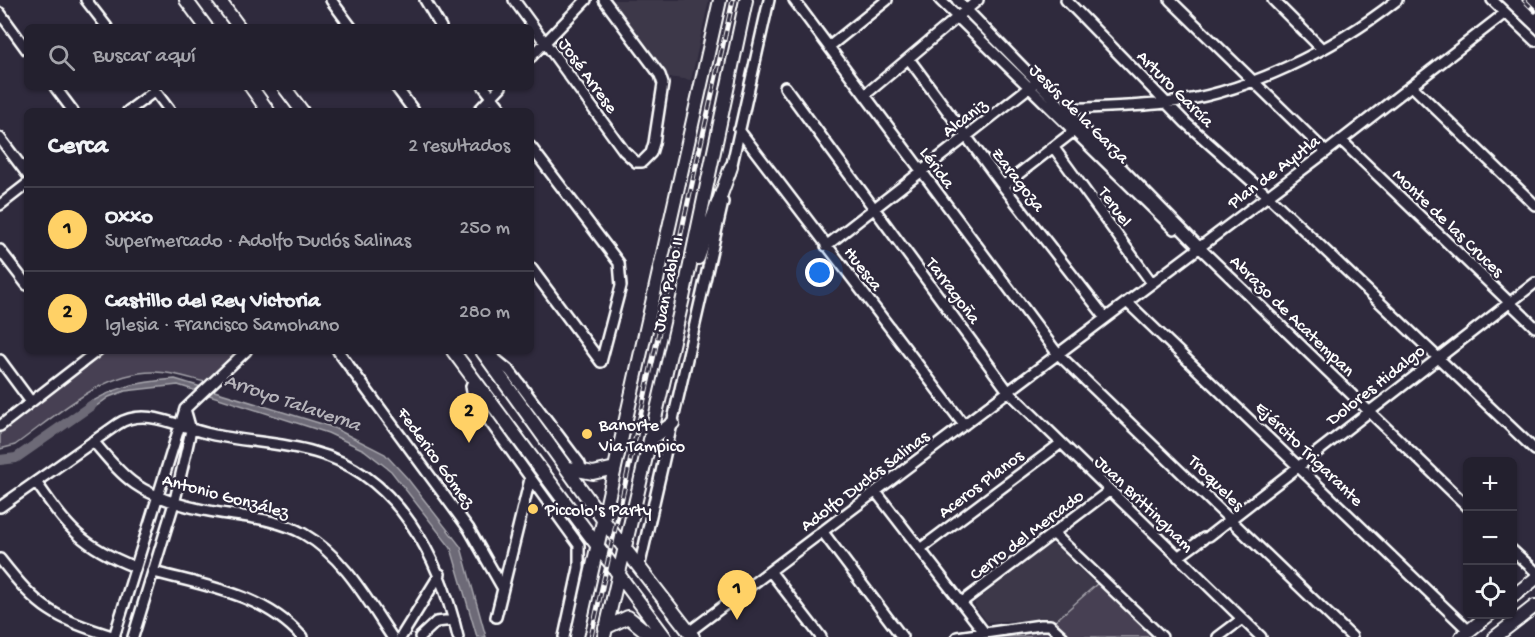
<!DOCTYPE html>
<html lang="es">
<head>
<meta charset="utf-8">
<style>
	:root { --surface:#23202e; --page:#2b2836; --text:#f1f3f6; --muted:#a3a3aa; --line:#403e4a; --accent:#ffd166 }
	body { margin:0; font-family:"Gochi Hand",sans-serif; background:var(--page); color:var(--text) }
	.controls { position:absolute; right:18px; bottom:18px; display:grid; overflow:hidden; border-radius:9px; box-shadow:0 2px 4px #0004 }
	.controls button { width:54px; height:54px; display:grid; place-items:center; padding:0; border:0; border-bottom:2px solid var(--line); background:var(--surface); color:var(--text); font:30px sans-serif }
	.you { position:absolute; left:820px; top:273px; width:21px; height:21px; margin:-15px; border:4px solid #fff; border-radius:50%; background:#1a73e8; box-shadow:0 0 0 9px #1a73e833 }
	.badge { display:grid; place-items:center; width:39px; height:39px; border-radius:50%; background:var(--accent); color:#111; font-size:20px; font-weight:700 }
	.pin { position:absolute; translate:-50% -50px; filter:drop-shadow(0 2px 3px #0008) }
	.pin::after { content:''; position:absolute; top:32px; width:21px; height:18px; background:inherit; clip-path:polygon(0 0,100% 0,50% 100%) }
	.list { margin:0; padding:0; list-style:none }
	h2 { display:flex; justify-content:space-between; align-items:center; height:78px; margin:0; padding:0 24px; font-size:26px }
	h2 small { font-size:20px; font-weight:400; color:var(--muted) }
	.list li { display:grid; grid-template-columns:39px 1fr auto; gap:18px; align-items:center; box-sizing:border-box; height:84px; padding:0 24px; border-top:2px solid var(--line) }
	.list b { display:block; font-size:22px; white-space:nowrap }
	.list p { margin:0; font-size:20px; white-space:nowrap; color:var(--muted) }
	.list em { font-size:20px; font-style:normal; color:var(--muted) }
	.icon { flex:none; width:33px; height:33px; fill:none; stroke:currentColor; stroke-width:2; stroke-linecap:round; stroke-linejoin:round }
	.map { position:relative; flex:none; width:1535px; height:637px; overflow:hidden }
	.search { position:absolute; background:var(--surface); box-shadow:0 2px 4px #0004; left:24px; top:24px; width:510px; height:66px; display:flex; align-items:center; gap:15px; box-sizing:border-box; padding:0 21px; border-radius:9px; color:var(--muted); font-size:22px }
	.panel { position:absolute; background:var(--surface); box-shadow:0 2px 4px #0004; left:24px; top:108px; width:510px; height:246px; border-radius:9px }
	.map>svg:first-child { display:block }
</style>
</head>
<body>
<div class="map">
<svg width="1535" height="637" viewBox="0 0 1535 637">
	<rect width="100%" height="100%" fill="#2f2a3d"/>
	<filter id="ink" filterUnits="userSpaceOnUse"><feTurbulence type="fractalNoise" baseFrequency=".0167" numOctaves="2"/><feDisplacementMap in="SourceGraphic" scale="12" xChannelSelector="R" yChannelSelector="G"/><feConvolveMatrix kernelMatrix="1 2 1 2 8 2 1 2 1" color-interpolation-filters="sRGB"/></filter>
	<g filter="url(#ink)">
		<path fill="#3c3749" d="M610,0H709L691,80L667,77Z
			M1048,545H1055L1096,585L1055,622L1045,619L987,622L975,606V602Z"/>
		<path fill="#464152" stroke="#a2a0a8" stroke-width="1.5" d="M107,351H238L205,382C189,378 172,372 155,372C102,371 56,416 15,445L0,449V432Z
			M1098,583L1154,637H1065L1053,623Z
			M1042,630L1054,632L1059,637H981Z"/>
		<path fill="#6d6a77" stroke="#a7a6ad" stroke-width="1.5" d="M175,379L332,427L385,454L407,478L461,547L486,637H477L451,548L391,471L364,450L328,433L178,385L125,391L109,397L84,415L80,409C113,387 136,382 175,379Z"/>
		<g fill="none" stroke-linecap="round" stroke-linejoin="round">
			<path stroke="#6d6a77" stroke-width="10" d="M0,460L16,458L92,405"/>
			<g stroke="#fff" stroke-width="14">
				<path id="minor" d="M86,0L107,27
					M331,0L351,27
					M425,0L441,27
					M514,0L624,151L636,162H642L651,153L654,143L663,84L660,75L604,0
					M794,0L1057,353L1352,637
					M940,0L1174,229
					M957,0L1199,247L1468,507
					M1066,0L1186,123L1267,195L1535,450
					M1170,0L1326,152
					M1273,0L1322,49
					M1492,0L1535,41
					M0,13L27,50
					M830,46L887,0
					M531,57L586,0
					M909,59L1003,186L1105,317
					M1412,86L1535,205
					M55,87L73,111
					M152,87L170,111
					M396,87L414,111
					M484,87L503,111
					M785,87L1008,391L1261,637
					M866,94L978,0
					M1064,109C1097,107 1131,107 1165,103C1244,95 1335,49 1397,0
					M128,111L155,91
					M478,111L501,87
					M739,130L964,425
					M0,138L27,174
					M1341,140L1535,327
					M531,147L619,263L621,286L601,362
					M1054,148L1152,283
					M730,173L769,0
					M1003,186L1074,131
					M0,205L27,184
					M826,246L1032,85
					M0,250L27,285
					M531,268L601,362
					M1127,302L1469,631
					M338,351L469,529L502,587
					M488,353L510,371L580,464L582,472
					M0,360L31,402
					M474,379L471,386L472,392L490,422L579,545V568L564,637
					M0,426L97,351
					M93,441C106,456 119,473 135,484C161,502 203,511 234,515C258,518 283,522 304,534C344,557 367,600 392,637
					M36,482C68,528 81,546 135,567
					M876,492L984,632
					M0,507L118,424C146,406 180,428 210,434C244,442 280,442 314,452C398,474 440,559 458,637
					M822,531L902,637
					M1053,533L1162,637
					M1209,536L1535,283
					M920,549L1060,444
					M1512,550L1535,571
					M1178,557L1204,538
					M0,559C40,610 54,618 115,637
					M639,568L723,202
					M770,571L821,637
					M154,572C206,586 264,594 302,637
					M962,602L1109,491
					M496,617L530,479
					M689,632L1326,152L1505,13
					M114,637L185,409L246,351
					M133,637L175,500L187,448L191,430L185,409
					M401,637L440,574
					M420,637L436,622L454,620
					M957,637L1041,625H1050L1063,637
					M1218,637L1242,619"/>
			</g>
			<g stroke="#fff" stroke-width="16">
				<path id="major" d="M186,0L206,27
					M219,0L239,27
					M251,87L268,111
					M284,87L302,111
					M698,258L731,167
					M453,351L665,637
					M482,351L612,532L693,637
					M650,440L673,423
					M568,468L593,473L615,468
					M1512,597L1535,579
					M605,628L628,617L653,637
					M577,637L720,0
					M604,637L683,298L746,0
					M1461,637L1490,614
					M1495,637L1535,606"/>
			</g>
			<use href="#minor" stroke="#2f2a3d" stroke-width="9"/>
			<use href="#major" stroke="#2f2a3d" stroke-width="12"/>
			<g stroke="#fff" stroke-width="5">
				<path id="rail" d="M1524,0L1535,11
					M591,637L733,0"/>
			</g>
			<use href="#rail" stroke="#2f2a3d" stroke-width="3" stroke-dasharray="9" stroke-linecap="butt"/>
		</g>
	</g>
	<g fill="#ffd166" stroke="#2f2a3d" stroke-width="2">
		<circle cx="587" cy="434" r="6"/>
		<circle cx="533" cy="509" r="6"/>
	</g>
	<g text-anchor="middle" stroke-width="5" stroke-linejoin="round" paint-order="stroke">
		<g font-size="18" fill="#fff" stroke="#2f2a3d">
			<text transform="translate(589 75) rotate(54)" y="6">José Arrese</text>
			<text transform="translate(1176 88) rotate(45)" y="6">Arturo García</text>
			<text transform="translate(1080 113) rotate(45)" y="6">Jesús de la Garza</text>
			<text transform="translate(964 117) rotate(-37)" y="6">Alcaniz</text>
			<text transform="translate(938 167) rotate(54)" y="6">Lérida</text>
			<text transform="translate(1273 171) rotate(-37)" y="6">Plan de Ayutla</text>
			<text transform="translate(1019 179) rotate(52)" y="6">Zaragoza</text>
			<text transform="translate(1116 206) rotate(54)" y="6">Teruel</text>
			<text transform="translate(1449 222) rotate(44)" y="6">Monte de las Cruces</text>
			<text transform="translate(864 268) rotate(52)" y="6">Huesca</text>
			<text transform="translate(667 284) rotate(-78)" y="6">Juan Pablo II</text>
			<text transform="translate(954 290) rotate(53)" y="6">Tarragoña</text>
			<text transform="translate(1293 315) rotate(44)" y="6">Abrazo de Acatempan</text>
			<text transform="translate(1375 384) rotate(-38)" y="6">Dolores Hidalgo</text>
			<text transform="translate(1310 453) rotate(44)" y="6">Ejército Trigarante</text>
			<text transform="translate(437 457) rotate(54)" y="6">Federico Gómez</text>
			<text transform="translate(864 480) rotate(-37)" y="6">Adolfo Duclós Salinas</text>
			<text transform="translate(1217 482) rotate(45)" y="6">Troqueles</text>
			<text transform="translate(980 483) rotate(-37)" y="6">Aceros Planos</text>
			<text transform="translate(226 495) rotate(15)" y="6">Antonio González</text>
			<text transform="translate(1145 503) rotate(44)" y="6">Juan Brittingham</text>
			<text transform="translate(1026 534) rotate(-37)" y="6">Cerro del Mercado</text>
		</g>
		<g font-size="18" fill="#fff" stroke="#2f2a3d" text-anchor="start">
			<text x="599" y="430">Banorte<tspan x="599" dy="21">Via Tampico</tspan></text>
			<text x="545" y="515">Piccolo's Party</text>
		</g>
		<g font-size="20" font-style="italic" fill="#b6b4bb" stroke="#2f2a3d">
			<text transform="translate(293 401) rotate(19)" y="7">Arroyo Talaverna</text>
		</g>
	</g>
</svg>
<div class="controls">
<button>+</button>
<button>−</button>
<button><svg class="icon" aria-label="locate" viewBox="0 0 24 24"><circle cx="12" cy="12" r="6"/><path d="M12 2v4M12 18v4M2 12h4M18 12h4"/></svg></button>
</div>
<div class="you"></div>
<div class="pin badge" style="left:737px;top:620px">1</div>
<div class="pin badge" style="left:469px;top:443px">2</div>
<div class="search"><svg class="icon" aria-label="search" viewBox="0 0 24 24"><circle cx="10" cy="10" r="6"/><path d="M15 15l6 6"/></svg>Buscar aquí</div>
<section class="panel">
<h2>Cerca<small>2 resultados</small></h2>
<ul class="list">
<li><span class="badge">1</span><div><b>Oxxo</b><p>Supermercado · Adolfo Duclós Salinas</p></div><em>250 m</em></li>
<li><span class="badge">2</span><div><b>Castillo del Rey Victoria</b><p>Iglesia · Francisco Samohano</p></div><em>280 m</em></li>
</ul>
</section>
</div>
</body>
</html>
